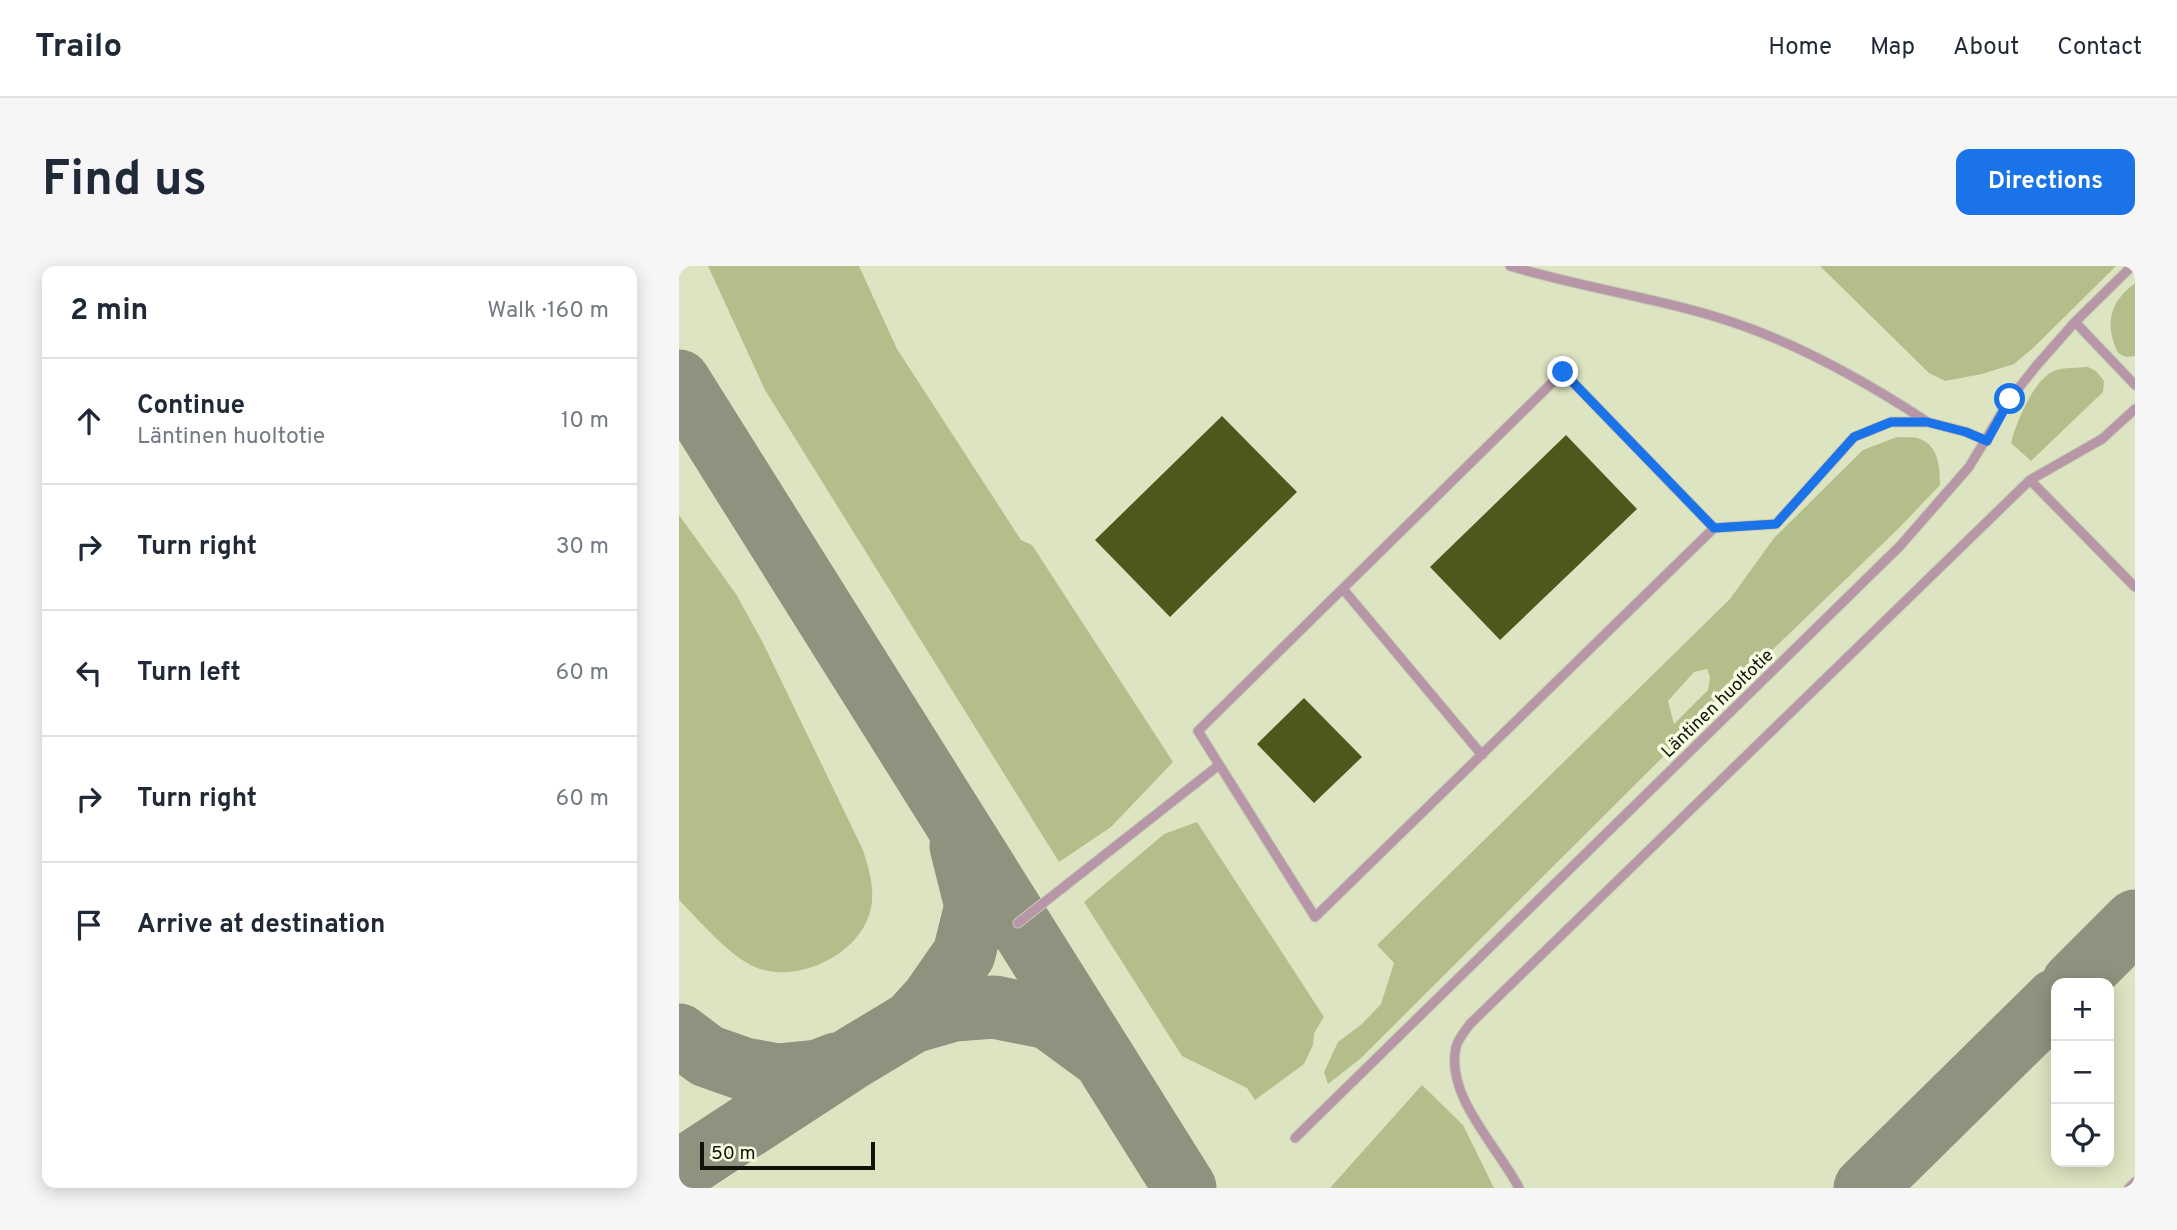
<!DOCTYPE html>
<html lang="en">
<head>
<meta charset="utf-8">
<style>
	:root { --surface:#fff; --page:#f6f6f7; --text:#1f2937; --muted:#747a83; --line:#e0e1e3; --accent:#1a73e8 }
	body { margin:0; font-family:Overpass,sans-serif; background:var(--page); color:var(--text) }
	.controls { position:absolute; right:21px; bottom:21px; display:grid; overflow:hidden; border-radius:14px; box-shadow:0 4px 18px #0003 }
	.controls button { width:63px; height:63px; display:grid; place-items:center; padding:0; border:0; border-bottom:2px solid var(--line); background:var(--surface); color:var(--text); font:35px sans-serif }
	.scale { position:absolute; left:21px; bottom:18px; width:175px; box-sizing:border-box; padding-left:7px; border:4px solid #11130a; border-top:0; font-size:19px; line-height:24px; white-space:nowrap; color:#11130a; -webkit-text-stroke:5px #f6fce1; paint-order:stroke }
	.stop { position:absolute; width:21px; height:21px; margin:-16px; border:5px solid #1a73e8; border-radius:50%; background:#fff }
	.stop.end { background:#1a73e8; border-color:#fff; box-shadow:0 2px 7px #0008 }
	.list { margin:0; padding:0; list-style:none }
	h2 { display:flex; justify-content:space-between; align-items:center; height:91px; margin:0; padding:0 28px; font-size:30px }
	h2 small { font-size:23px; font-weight:400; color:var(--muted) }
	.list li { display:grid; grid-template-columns:46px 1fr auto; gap:21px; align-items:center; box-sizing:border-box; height:126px; padding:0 28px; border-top:2px solid var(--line) }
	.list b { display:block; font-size:26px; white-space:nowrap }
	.list p { margin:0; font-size:23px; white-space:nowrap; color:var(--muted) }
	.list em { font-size:23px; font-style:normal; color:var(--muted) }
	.icon { flex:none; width:38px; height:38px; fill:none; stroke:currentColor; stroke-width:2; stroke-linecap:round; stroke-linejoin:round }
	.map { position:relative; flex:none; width:1456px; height:922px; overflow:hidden; border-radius:14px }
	header { display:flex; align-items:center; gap:42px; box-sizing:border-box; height:98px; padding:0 35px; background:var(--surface); border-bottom:2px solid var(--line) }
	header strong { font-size:33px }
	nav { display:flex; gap:38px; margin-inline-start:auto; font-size:24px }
	.intro { display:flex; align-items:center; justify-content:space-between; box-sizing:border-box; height:168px; padding:0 42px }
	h1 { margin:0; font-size:49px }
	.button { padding:18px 32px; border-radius:14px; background:var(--accent); color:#fff; font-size:24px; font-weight:700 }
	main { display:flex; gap:42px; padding:0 42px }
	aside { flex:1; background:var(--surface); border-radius:14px; box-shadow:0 4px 18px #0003 }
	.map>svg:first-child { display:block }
</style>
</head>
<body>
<header>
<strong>Trailo</strong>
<nav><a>Home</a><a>Map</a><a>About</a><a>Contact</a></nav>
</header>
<div class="intro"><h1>Find us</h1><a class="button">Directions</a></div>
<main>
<aside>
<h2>2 min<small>Walk · 160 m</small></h2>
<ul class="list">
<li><svg class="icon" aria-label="ahead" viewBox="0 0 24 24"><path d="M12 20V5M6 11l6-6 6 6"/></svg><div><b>Continue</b><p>Läntinen huoltotie</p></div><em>10 m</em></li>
<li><svg class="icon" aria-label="right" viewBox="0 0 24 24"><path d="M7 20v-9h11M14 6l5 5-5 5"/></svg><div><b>Turn right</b></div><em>30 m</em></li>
<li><svg class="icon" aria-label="left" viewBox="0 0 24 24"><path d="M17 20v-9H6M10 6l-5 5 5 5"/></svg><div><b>Turn left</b></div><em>60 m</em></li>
<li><svg class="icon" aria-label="right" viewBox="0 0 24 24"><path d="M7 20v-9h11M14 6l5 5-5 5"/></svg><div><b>Turn right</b></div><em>60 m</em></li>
<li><svg class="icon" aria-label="arrive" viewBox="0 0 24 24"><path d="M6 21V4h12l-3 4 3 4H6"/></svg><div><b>Arrive at destination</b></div></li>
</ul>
</aside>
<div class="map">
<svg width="1456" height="922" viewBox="0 0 1456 922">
	<rect width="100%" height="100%" fill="#e9eed4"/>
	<path fill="#dde4c1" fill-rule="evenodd" d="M0,0H1456V922H0ZM1377,717H1430V896H1377Z"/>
	<path fill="#b4be8a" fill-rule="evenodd" d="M29,0H180L218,83L342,274L353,279L494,496L432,561L380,596L86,124Z
		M1141,0H1437L1354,82L1335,98L1303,108L1266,115L1250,107Z
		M1456,17V90L1447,91L1439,87C1425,57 1431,36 1456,17Z
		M1409,101L1417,105L1425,115L1424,126L1352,195L1332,177C1337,157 1355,113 1375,105C1384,101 1399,102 1409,101Z
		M1218,171C1225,172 1235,170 1241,173C1260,180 1261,203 1261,219L1220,262L1035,440L681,793L649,818L645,806L659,776L683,758L702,738L715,697L698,679L1051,333L1095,272L1184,184ZM1028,403L1031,411L1029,424L995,458L989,435L1015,406Z
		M0,249L57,328L84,377L184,584C190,603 196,622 192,642C183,688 118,719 76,701C49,689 21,655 0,634Z
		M518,556L645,751L635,767L634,779L625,798L576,834L568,822L503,790L405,636L485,568Z
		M743,819L784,859L815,922H651Z"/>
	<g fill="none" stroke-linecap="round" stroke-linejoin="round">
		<path stroke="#8e927e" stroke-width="63" d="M0,115L506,922
			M1394,717L1456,655
			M233,756L253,734L285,688L297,640L282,580
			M0,769L28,790L65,803L99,809L139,805L157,798
			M0,905L170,794L233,756L275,744L315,741L370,752L419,788
			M1186,922L1377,734"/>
	</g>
	<path fill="#4f581c" d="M543,150L618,226L491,351L416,274Z
		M887,169L958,243L821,374L751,301Z
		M625,432L683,491L635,537L578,478Z"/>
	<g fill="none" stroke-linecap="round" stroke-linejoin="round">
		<g stroke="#c6cbb4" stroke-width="11">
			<path id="lane" d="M831,0C904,22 981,32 1053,56C1122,79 1186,115 1247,155
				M1396,56L1456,119
				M1351,214L1456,321
				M1035,262L636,651L519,465L884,106L1035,262L1097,258L1175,171L1212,156H1248L1287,166L1308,175
				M664,323L803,489
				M339,657L540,499
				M616,872L1221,280L1290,201L1331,133L1358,99L1396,56L1453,0
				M840,922C819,881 766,830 777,781C779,773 786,765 791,758L1351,214L1423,173L1456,143
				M1450,922L1456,916"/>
		</g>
		<use href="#lane" stroke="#b796a8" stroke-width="9"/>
	</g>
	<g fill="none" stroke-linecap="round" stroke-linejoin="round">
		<path stroke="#1a73e8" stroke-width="9" d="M884,106L1035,262L1097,258L1175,171L1212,156H1248L1287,166L1308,175L1331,133"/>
	</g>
	<g text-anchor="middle" stroke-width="7" stroke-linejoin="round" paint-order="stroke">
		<g font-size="18" fill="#11130a" stroke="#f6fce1">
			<text transform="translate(1038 437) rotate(-44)" y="6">Läntinen huoltotie</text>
		</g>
	</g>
</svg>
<div class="controls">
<button>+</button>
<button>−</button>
<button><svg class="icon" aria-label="locate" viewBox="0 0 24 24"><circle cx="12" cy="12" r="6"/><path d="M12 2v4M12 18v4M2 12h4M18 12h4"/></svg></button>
</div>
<div class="scale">50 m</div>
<div class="stop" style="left:1331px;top:133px"></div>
<div class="stop end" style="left:884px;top:106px"></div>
</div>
</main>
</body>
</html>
